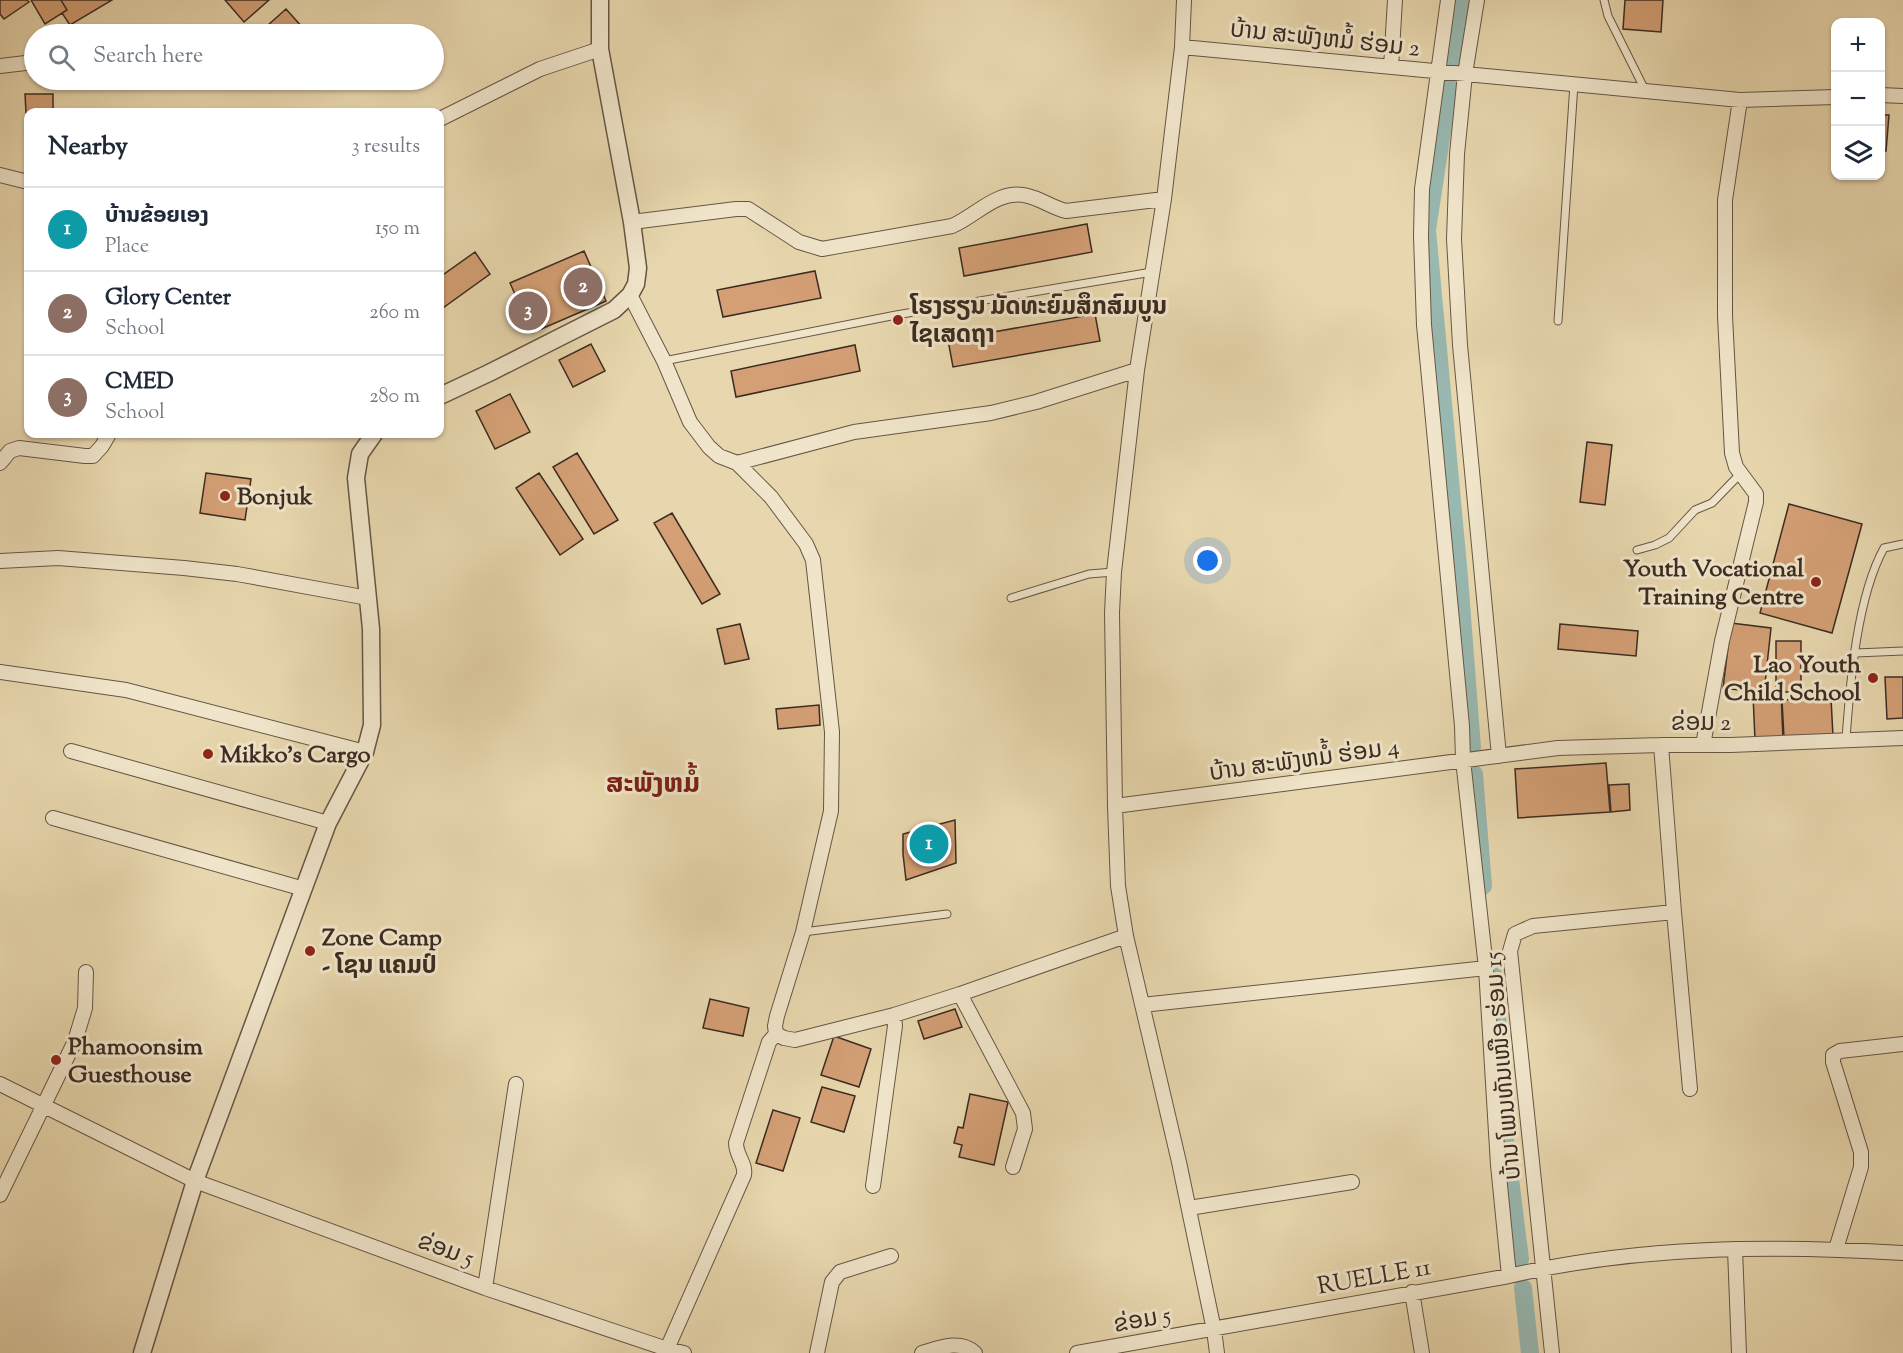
<!DOCTYPE html>
<html lang="en">
<head>
<meta charset="utf-8">
<style>
	:root { --surface:#fff; --page:#f6f6f7; --text:#1f2937; --muted:#747a83; --line:#e0e1e3; --accent:#0f766e }
	body { margin:0; font-family:"Sorts Mill Goudy","Noto Sans Lao",serif; background:var(--page); color:var(--text) }
	.controls { position:absolute; right:18px; top:18px; display:grid; overflow:hidden; border-radius:12px; box-shadow:0 2px 4px #0004 }
	.controls button { width:54px; height:54px; display:grid; place-items:center; padding:0; border:0; border-bottom:2px solid var(--line); background:var(--surface); color:var(--text); font:30px sans-serif }
	.you { position:absolute; left:1208px; top:561px; width:21px; height:21px; margin:-15px; border:4px solid #fff; border-radius:50%; background:#1a73e8; box-shadow:0 0 0 9px #1a73e833 }
	.badge { display:grid; place-items:center; width:39px; height:39px; border-radius:50%; background:var(--accent); color:#fff; font-size:20px; font-weight:700 }
	.pin { position:absolute; translate:-50% -50%; border:3px solid #fff; box-shadow:0 2px 6px #0006 }
	.list { margin:0; padding:0; list-style:none }
	h2 { display:flex; justify-content:space-between; align-items:center; height:78px; margin:0; padding:0 24px; font-size:26px }
	h2 small { font-size:20px; font-weight:400; color:var(--muted) }
	.list li { display:grid; grid-template-columns:39px 1fr auto; gap:18px; align-items:center; box-sizing:border-box; height:84px; padding:0 24px; border-top:2px solid var(--line) }
	.list b { display:block; font-size:22px; white-space:nowrap }
	.list p { margin:0; font-size:20px; white-space:nowrap; color:var(--muted) }
	.list em { font-size:20px; font-style:normal; color:var(--muted) }
	.icon { flex:none; width:33px; height:33px; fill:none; stroke:currentColor; stroke-width:2; stroke-linecap:round; stroke-linejoin:round }
	.map { position:relative; flex:none; width:1903px; height:1353px; overflow:hidden }
	.search { position:absolute; background:var(--surface); box-shadow:0 2px 4px #0004; left:24px; top:24px; width:420px; height:66px; display:flex; align-items:center; gap:15px; box-sizing:border-box; padding:0 21px; border-radius:33px; color:var(--muted); font-size:22px }
	.panel { position:absolute; background:var(--surface); box-shadow:0 2px 4px #0004; left:24px; top:108px; width:420px; height:330px; border-radius:12px }
	.map>svg:first-child { display:block }
</style>
</head>
<body>
<div class="map">
<svg width="1903" height="1353" viewBox="0 0 1903 1353">
	<rect width="100%" height="100%" fill="#e8d7ae"/>
	<filter id="stains"><feTurbulence type="fractalNoise" baseFrequency=".00333" numOctaves="4"/><feColorMatrix values="0 0 0 0 .2 0 0 0 0 .09 0 0 0 0 .02 0 0 0 .5 -.17"/></filter>
	<radialGradient id="worn" r=".72"><stop offset=".6" stop-color="#630" stop-opacity="0"/><stop offset="1" stop-color="#630" stop-opacity=".3"/></radialGradient>
	<g fill="none" stroke-linecap="round" stroke-linejoin="round">
		<path stroke="#98b8b0" stroke-width="18" d="M1452,61L1461,0
			M1449,86L1427,230L1459,577L1472,748
			M1474,774L1483,886
			M1492,970L1498,1027L1505,1139L1520,1259
			M1523,1288L1530,1353"/>
	</g>
	<path fill="#d49f75" stroke="#3b2b22" stroke-width="1.5" d="M0,0H27L29,2L4,19L0,14Z
		M31,0H61L67,10L45,24Z
		M61,0H112L70,25L62,13L67,10Z
		M225,0H269L244,22Z
		M1625,0H1663L1661,32L1623,29Z
		M286,9L303,28L296,34H258Z
		M25,94H53V112L26,113Z
		M1880,115H1889L1886,151H1880Z
		M1087,224L1092,252L964,276L959,248Z
		M584,251L606,301L532,333L510,283Z
		M475,252L490,274L440,310V277Z
		M815,271L821,298L723,317L717,290Z
		M1095,314L1100,341L953,367L948,340Z
		M591,344L605,371L573,387L559,360Z
		M855,345L860,371L736,397L731,371Z
		M510,394L530,432L495,449L476,411Z
		M1587,442L1612,445L1605,505L1580,502Z
		M577,453L618,520L594,534L553,467Z
		M206,473L251,479L245,520L200,513Z
		M539,473L583,539L560,555L516,488Z
		M1789,504L1862,524L1832,633L1760,613Z
		M672,513L720,594L702,604L654,523Z
		M1731,623L1771,628L1764,693L1723,688Z
		M740,624L749,659L725,664L717,629Z
		M1560,624L1638,631L1636,656L1558,649Z
		M1776,641H1801V692H1776Z
		M1885,677H1903V718L1887,719Z
		M1781,693L1783,739L1755,740L1753,695Z
		M1831,698L1833,736L1784,738L1782,700Z
		M819,705L820,725L778,729L776,709Z
		M1606,763L1610,812L1518,818L1515,769Z
		M1629,784L1630,810L1611,812L1609,785Z
		M955,820L956,863L906,880L903,854V834Z
		M710,999L749,1008L743,1036L703,1028Z
		M955,1009L962,1027L924,1039L918,1021Z
		M834,1036L871,1049L859,1087L821,1075Z
		M822,1087L855,1096L844,1132L811,1122Z
		M970,1094L1008,1102L994,1165L959,1157L962,1145L954,1143L958,1127L963,1128Z
		M773,1110L800,1118L783,1171L756,1163Z"/>
	<g fill="none" stroke-linecap="round" stroke-linejoin="round">
		<g stroke="#665645" stroke-width="9">
			<path id="service" d="M1604,0L1608,16L1645,90
				M1558,321L1574,84
				M664,361L896,315L1152,272
				M1637,550L1655,545L1669,538L1695,510L1712,503L1740,474
				M1011,598L1089,574L1114,572
				M1856,653L1903,651
				M1846,739C1850,683 1857,597 1884,548L1903,544
				M803,932L947,914"/>
		</g>
		<g stroke="#665645" stroke-width="16">
			<path id="minor" d="M1184,0L1182,47L1164,199L1137,370L1114,572L1112,613L1115,806L1118,886L1126,936L1179,1162L1214,1330L1217,1353
				M1448,0L1422,189L1421,236L1424,325L1462,726L1463,760L1486,968L1498,1165L1509,1276
				M1477,0L1465,74L1457,154L1454,239L1460,345L1499,756
				M1182,47L1740,100L1836,97
				M0,66L34,62
				M1391,67L1395,0
				M1880,95L1903,96
				M440,119L540,69L600,49
				M0,175L28,182
				M632,222L736,209H748L799,242L822,249L952,226C977,215 999,188 1028,196C1041,199 1053,208 1066,211L1164,199
				M630,295L664,361L690,422L709,447L719,456L737,463L771,497L806,544L813,560L832,732L831,811L803,932L777,1016L775,1026L776,1034L784,1038L795,1040L894,1015L960,994L1126,936
				M0,463L10,451L19,448L85,456H93L102,446L109,434
				M737,463L854,432L991,413L1036,402L1137,370
				M0,561L58,558L184,568L237,574L368,598
				M0,672L126,690L365,752
				M1661,745L1674,912L1690,1089
				M1703,745L1722,641L1756,502V494L1736,467L1732,453L1725,316V200L1740,100
				M71,751L328,823
				M1115,806L1558,748L1661,745H1731L1903,738
				M53,818L304,889
				M960,994L1023,1113L1025,1129L1013,1167
				M1142,1005L1486,968
				M0,1084L195,1181L485,1288L667,1349L684,1353
				M873,1186L895,1026L894,1015
				M0,1195L75,1041L85,1008L86,972
				M1189,1208L1352,1182
				M1735,1249L1739,1353
				M1836,1249L1861,1167V1152L1833,1062V1055L1840,1051L1903,1044
				M485,1288L516,1084
				M1412,1292L1422,1353
				M667,1349L744,1175C746,1163 736,1156 736,1143L769,1042L776,1034
				M817,1353L832,1282L840,1272L891,1256
				M922,1353C939,1348 960,1339 975,1353
				M1077,1353L1509,1276C1637,1246 1772,1245 1903,1253
				M1552,1353L1510,951L1515,934L1533,926L1674,912"/>
		</g>
		<g stroke="#665645" stroke-width="19">
			<path id="tertiary" d="M440,396L489,373L614,310L630,295L636,284L638,268L632,222L600,49V0
				M142,1353L195,1181L328,823L365,752L372,725L371,629L356,478L360,454L374,434"/>
		</g>
		<use href="#service" stroke="#f0e5ca" stroke-width="7"/>
		<use href="#minor" stroke="#f0e5ca" stroke-width="14"/>
		<use href="#tertiary" stroke="#f0e5ca" stroke-width="16"/>
	</g>
	<g fill="#8f2418" stroke="#f0e5ca" stroke-width="2">
		<circle cx="898" cy="320" r="6"/>
		<circle cx="225" cy="496" r="6"/>
		<circle cx="1816" cy="582" r="6"/>
		<circle cx="1873" cy="678" r="6"/>
		<circle cx="208" cy="754" r="6"/>
		<circle cx="310" cy="951" r="6"/>
		<circle cx="56" cy="1060" r="6"/>
	</g>
	<g text-anchor="middle" stroke-width="6" stroke-linejoin="round" paint-order="stroke">
		<g font-size="24" fill="#3b2b22" stroke="#f0e5ca">
			<text transform="translate(1325 38) rotate(6)" y="8">ບ້ານ ສະພັງຫມໍ້ ຮ່ອມ 2</text>
			<text x="1701" y="730">ຂ່ອມ 2</text>
			<text transform="translate(1304 759) rotate(-8)" y="8">ບ້ານ ສະພັງຫມໍ້ ຮ່ອມ 4</text>
			<text transform="translate(1502 1066) rotate(-95)" y="8">ບ້ານ ໂພນທັນເໜືອ ຮ່ອມ 15</text>
			<text transform="translate(446 1249) rotate(20)" y="8">ຂ່ອມ 5</text>
			<text transform="translate(1374 1276) rotate(-10)" y="8">RUELLE 11</text>
			<text transform="translate(1142 1319) rotate(-10)" y="8">ຂ່ອມ 5</text>
		</g>
		<g font-size="24" font-weight="bold" fill="#3b2b22" stroke="#f0e5ca" text-anchor="start">
			<text x="910" y="314">ໂຮງຮຽນ ມັດທະຍົມສຶກສົມບູນ<tspan x="910" dy="28">ໄຊເສດຖາ</tspan></text>
			<text x="237" y="504">Bonjuk</text>
			<text x="1804" y="576" text-anchor="end">Youth Vocational<tspan x="1804" dy="28">Training Centre</tspan></text>
			<text x="1861" y="672" text-anchor="end">Lao Youth<tspan x="1861" dy="28">Child School</tspan></text>
			<text x="220" y="762">Mikko's Cargo</text>
			<text x="322" y="945">Zone Camp<tspan x="322" dy="28">- ໂຊນ ແຄມປ໌</tspan></text>
			<text x="68" y="1054">Phamoonsim<tspan x="68" dy="28">Guesthouse</tspan></text>
		</g>
		<g font-size="27" font-weight="bold" fill="#7a1f14" stroke="#f0e5ca">
			<text x="653" y="792">ສະພັງຫມໍ້</text>
		</g>
	</g>
	<rect width="100%" height="100%" filter="url(#stains)"/>
	<rect width="100%" height="100%" fill="url(#worn)"/>
</svg>
<div class="controls">
<button>+</button>
<button>−</button>
<button><svg class="icon" aria-label="layers" viewBox="0 0 24 24"><path d="M12 4l9 5-9 5-9-5zM3 14l9 5 9-5"/></svg></button>
</div>
<div class="you"></div>
<div class="pin badge" style="left:929px;top:844px;background:#0f9aa8">1</div>
<div class="pin badge" style="left:583px;top:287px;background:#8d6e63">2</div>
<div class="pin badge" style="left:528px;top:311px;background:#8d6e63">3</div>
<div class="search"><svg class="icon" aria-label="search" viewBox="0 0 24 24"><circle cx="10" cy="10" r="6"/><path d="M15 15l6 6"/></svg>Search here</div>
<section class="panel">
<h2>Nearby<small>3 results</small></h2>
<ul class="list">
<li><span class="badge" style="background:#0f9aa8">1</span><div><b>ບ້ານຂ້ອຍເອງ</b><p>Place</p></div><em>150 m</em></li>
<li><span class="badge" style="background:#8d6e63">2</span><div><b>Glory Center</b><p>School</p></div><em>260 m</em></li>
<li><span class="badge" style="background:#8d6e63">3</span><div><b>CMED</b><p>School</p></div><em>280 m</em></li>
</ul>
</section>
</div>
</body>
</html>
